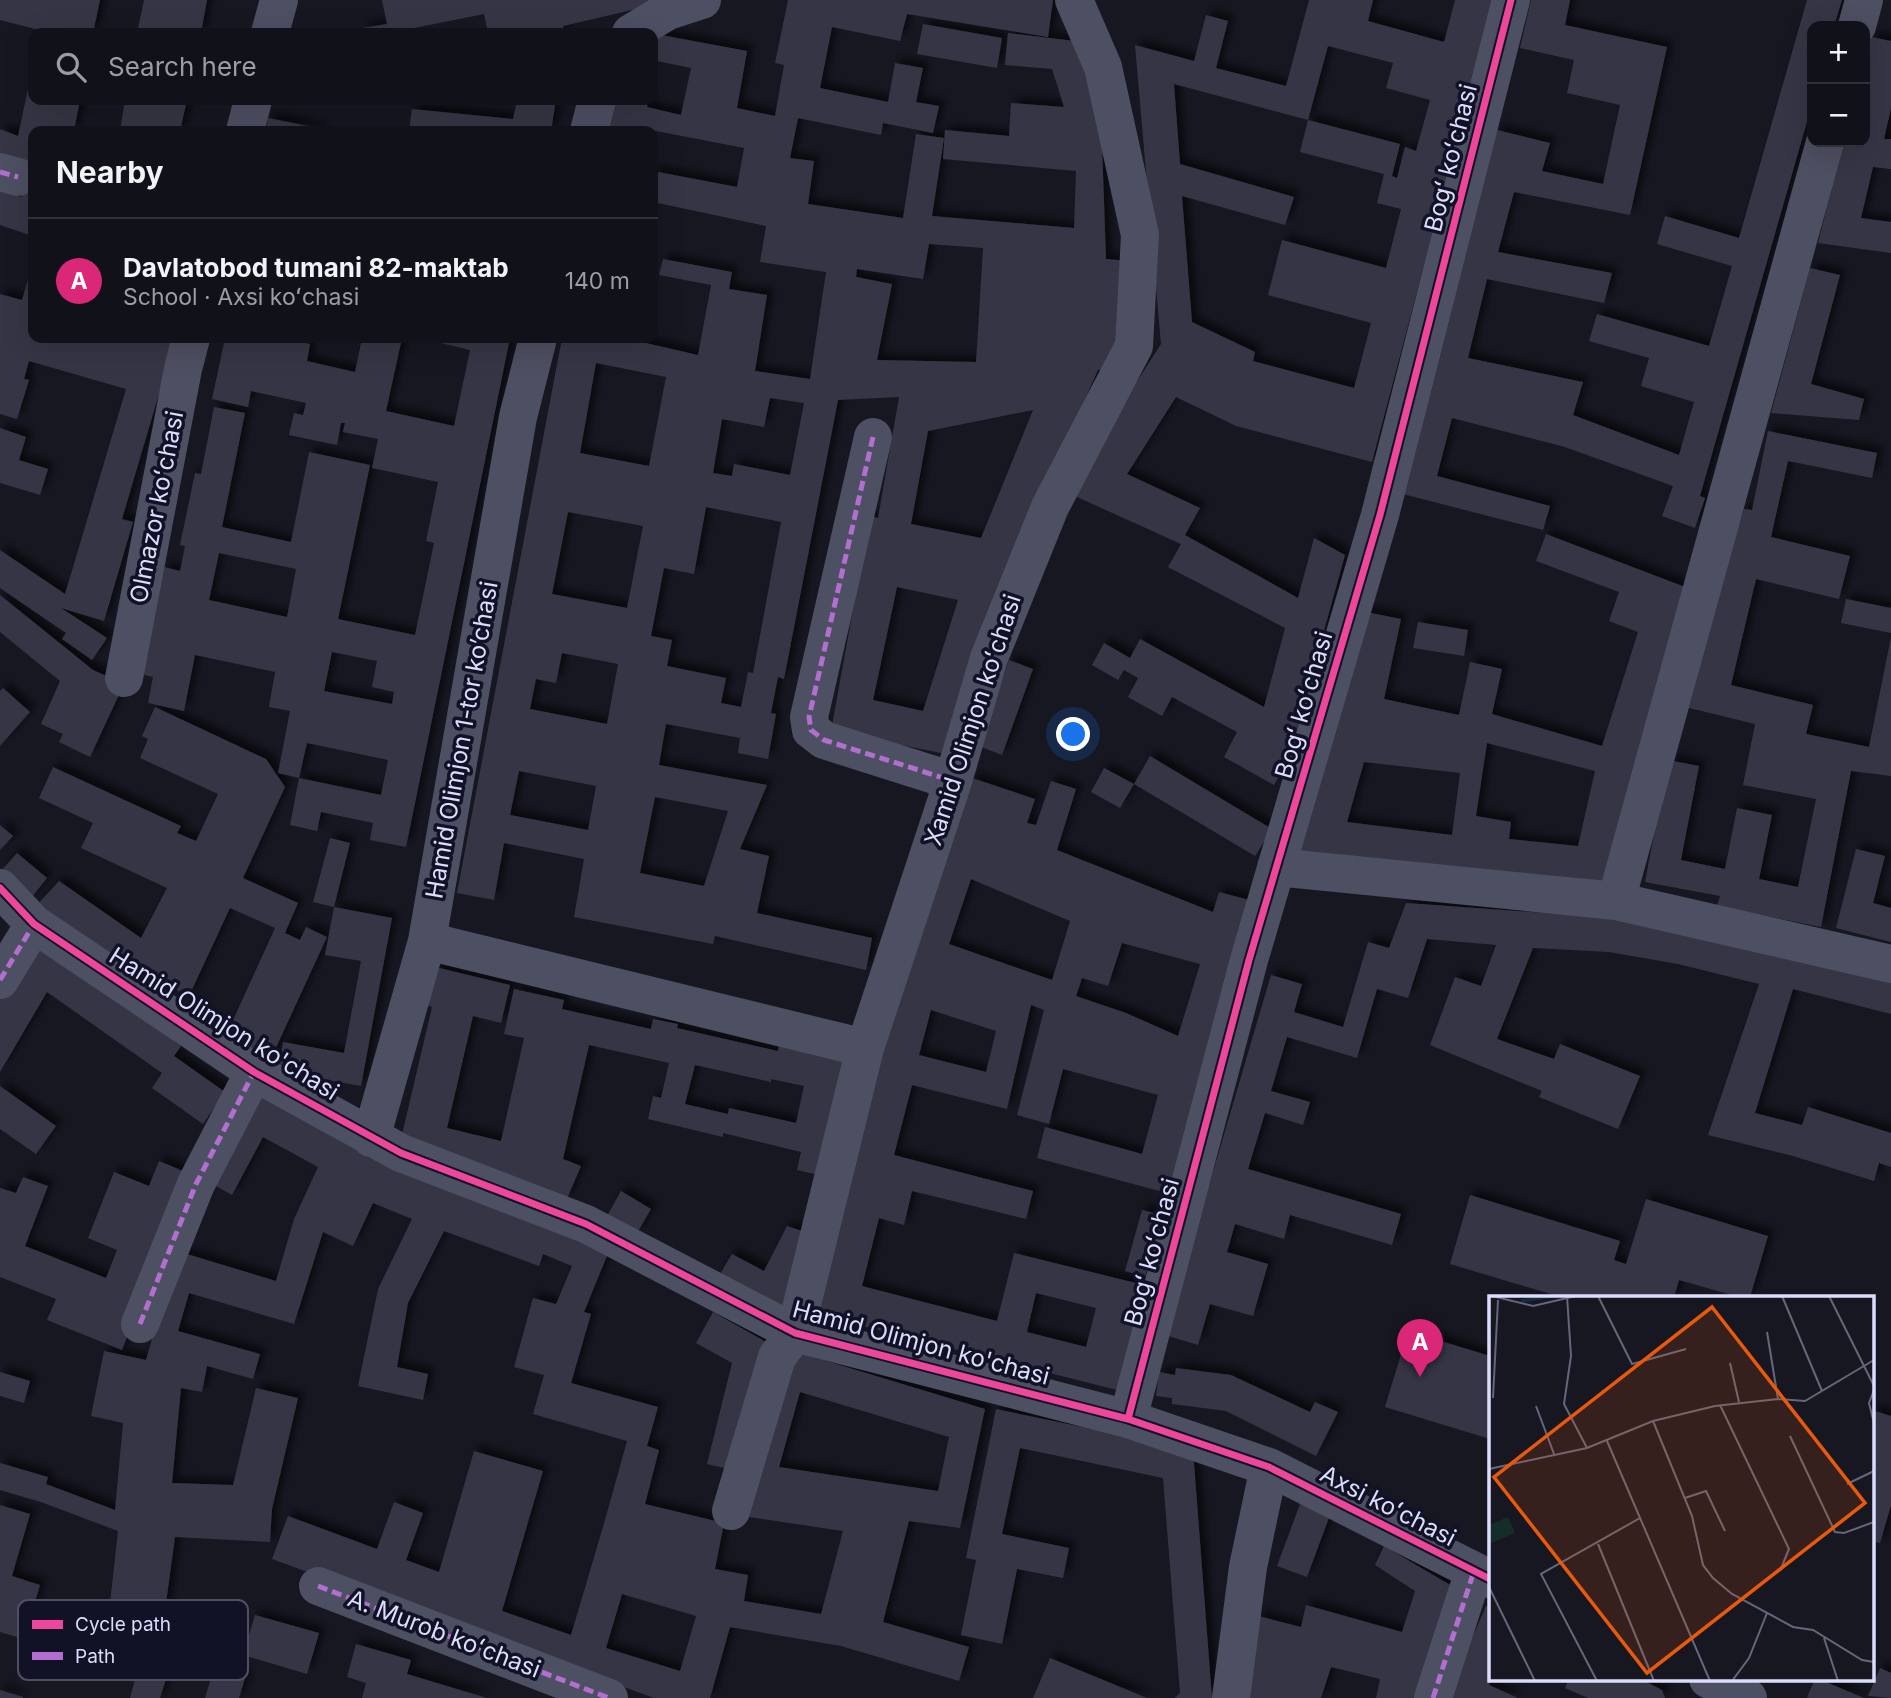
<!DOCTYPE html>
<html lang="en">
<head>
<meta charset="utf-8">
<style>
	:root { --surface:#11111a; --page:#1e1f27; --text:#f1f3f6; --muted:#9c9da2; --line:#303139; --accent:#db2777 }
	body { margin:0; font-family:Inter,sans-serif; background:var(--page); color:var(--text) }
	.controls { position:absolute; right:21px; top:21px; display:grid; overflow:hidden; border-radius:14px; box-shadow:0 7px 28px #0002 }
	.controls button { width:63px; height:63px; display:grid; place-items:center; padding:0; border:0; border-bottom:2px solid var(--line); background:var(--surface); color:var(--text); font:35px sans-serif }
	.you { position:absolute; left:1074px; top:735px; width:24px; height:24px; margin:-18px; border:5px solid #fff; border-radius:50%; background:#1a73e8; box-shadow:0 0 0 10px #1a73e833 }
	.badge { display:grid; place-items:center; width:46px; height:46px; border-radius:50%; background:var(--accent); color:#fff; font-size:23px; font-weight:700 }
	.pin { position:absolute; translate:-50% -58px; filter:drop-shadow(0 2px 4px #0008) }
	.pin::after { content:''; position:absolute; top:37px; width:24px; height:21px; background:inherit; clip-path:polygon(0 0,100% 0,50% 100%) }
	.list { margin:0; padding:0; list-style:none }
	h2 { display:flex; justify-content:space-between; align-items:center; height:91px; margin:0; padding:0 28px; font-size:30px }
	h2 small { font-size:23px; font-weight:400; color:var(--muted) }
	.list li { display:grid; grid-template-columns:46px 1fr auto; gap:21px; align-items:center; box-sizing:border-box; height:126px; padding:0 28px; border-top:2px solid var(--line) }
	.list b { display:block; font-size:26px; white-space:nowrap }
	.list p { margin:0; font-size:23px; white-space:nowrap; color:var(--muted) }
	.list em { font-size:23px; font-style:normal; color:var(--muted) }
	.icon { flex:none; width:38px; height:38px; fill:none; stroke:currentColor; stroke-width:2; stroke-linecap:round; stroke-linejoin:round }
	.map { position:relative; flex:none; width:1891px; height:1698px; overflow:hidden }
	.search { position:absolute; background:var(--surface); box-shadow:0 7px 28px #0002; left:28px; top:28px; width:630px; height:77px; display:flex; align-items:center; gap:18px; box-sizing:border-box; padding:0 24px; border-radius:14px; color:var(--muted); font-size:26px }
	.panel { position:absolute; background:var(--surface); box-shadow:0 7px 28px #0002; left:28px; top:126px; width:630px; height:217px; border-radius:14px }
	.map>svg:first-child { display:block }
</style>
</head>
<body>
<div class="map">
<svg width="1891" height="1698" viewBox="0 0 1891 1698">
	<defs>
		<filter id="shadow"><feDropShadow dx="6" dy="-6" stdDeviation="3.5" flood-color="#0009"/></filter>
	</defs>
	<rect width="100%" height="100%" fill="#171722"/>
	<path fill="#353644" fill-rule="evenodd" filter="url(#shadow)" d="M0,0H100L93,33H51L0,20Z
		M144,0H207L201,33H137Z
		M382,0H671V1L563,26L565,33H488L484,14L399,31V33H363L362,28L387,24Z
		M788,0H1053L1048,37L907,14L900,41L832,27L820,88L888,102L895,63L923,68L916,102L939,106L933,133L883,123L881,135L798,118L790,158L814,161L808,204L903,218L916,134L944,138L932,216L1074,228L1076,171L943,159L945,130L1009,136L1011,103L1064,107L1052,69L1005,65L1008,33L1083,42L1102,144L1106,259L1130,261L1119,365L1098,370L1006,575L951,755L831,731L870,516L878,518L899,397L838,400L784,679L778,677L771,713L776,714L768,759L738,753L740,738L666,724L659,765L767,785L740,849L769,856L757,913L872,938L866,970L715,936L713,944L574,917L584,859L504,843L494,900L457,893L562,338H624L698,355L711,285L659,275L663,259L732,272L729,289L767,295L755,371L810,379L826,272L760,262L766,226L653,202V171L737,187L744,148L651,130L607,131L613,100H648L647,107L681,115L691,68L657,61L653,73V36L656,34L747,51L737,108L775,116L784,65L775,63ZM929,244L983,248L976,362L877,360L892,284L856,277L857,269L923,279ZM596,363L666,377L649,466L580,453ZM770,398L804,403L790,475L734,464L732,476L713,473L722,419L764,427ZM1033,410L981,538L911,524L928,431ZM706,507L781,522L753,673L748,672L741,707L721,703L726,678L667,666L672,640L651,636L664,568L694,574ZM568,512L643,526L627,608L552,594ZM897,587L958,600L923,711L873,700ZM562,653L618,664L607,724L530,709L536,679L556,683ZM519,771L596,786L588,830L510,815ZM655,797L728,811L704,886L640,873Z
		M1309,0H1373L1368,21L1444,42L1455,0H1494L1372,462L1236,426L1176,397L1127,474L1200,508L1185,535L1298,598L1314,538L1345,555L1288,761L1274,785L1224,757L1237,732L1172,697L1162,716L1128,697L1138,678L1124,670L1118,680L1092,665L1104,643L1130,658L1140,639L1264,707L1285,628L1168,567L1181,544L1066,492L1161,344L1135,45L1194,61L1206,15L1228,21L1216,68L1286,86ZM1328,46L1393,63L1386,88L1430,100L1416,151L1405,147L1397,178L1392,176L1400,144L1308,120L1300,152L1384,174L1377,203L1401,209L1386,268L1282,240L1268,295L1371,323L1354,388L1253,361L1255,352L1192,322L1182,196L1285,225L1294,197L1180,164L1174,84L1308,120Z
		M1531,0H1570L1565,25L1667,47L1630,215L1514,192L1498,252L1612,273L1604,303L1487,279L1468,358L1583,382L1573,415L1679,455L1694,402L1641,386L1649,358L1589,341L1597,314L1709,346L1732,266L1657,244L1665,216L1739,238L1807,0H1842L1834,26H1812V104L1700,496L1705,498L1695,528L1662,516L1673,486L1565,447L1452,418L1437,476L1550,506L1543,530L1395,492L1497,130L1550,143L1542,171L1603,184L1620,105L1567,93L1574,60L1520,48Z
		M923,24L1002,38L997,68L917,54Z
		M1871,37L1891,41V108L1884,139H1891V169L1873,167L1861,218L1891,222V253L1818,243L1843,142H1865V60Z
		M29,84L33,85V100H80L74,131H33V236L0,225V190L21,197L30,170L0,161V129L18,136Z
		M125,100H187L180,131H120Z
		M517,100H556L551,131H409L412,109L513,119Z
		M268,118L323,129V131H266Z
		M33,263V338H172L164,377L122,519L133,522L104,621L61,608L107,638L92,660L62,639L66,633L0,588V550L65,594L126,389L29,361L24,379L29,380L17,419L0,414V294L22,300Z
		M1810,268L1840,275L1811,384L1864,399L1859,420L1771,413Z
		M225,338H280L310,344L307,361L355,372L362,338H402L386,411L454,426L470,350L420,338H510L406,847L370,840L373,823L321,812L317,831L290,825L299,778L381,795L388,760L307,743L299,778L278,773L290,711L269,707L275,672L195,655L184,711L148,703L153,677L137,673L164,567L180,571L185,546L180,545L195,473L201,474L214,407L245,413L222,527L291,542L309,452L370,465L338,619L415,635L434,543L426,541L438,482L372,468L378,439L343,432L345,423H341L337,445L289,435L294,413L303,415L306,403L251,391L248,407L212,399ZM219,553L296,569L287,617L209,600ZM332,652L377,661L372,687L394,692L392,704L324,691Z
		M0,428L26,437L19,460L48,469L40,495L0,483Z
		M1768,431L1877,453L1872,478L1788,461L1771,537L1850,556L1839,599L1756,579L1731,685L1813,705L1806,734L1869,747L1891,637V776L1851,771L1821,927L1717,906L1720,896L1645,882L1668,760L1699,766L1681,860L1725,869L1737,808L1772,815L1759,879L1798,887L1816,799L1743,785L1755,724L1689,708L1725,570L1744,509L1752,510Z
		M1546,534L1685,587L1601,885L1298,854L1361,611L1401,619L1384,699L1459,715L1470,662L1502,669L1492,714L1602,746L1638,632L1609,621L1619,592L1536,561ZM1487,743L1595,771L1578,846L1509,839L1511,822L1476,816ZM1364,762L1460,773L1452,835L1347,822Z
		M0,595L93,670L124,684L90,757L59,742L63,734L41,724L60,681L0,632Z
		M1846,599L1891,608V633L1841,623Z
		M1418,622L1468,630L1464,656L1413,648Z
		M1009,660L1033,669L1002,755L979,746Z
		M3,688L30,712L0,746V691Z
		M155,707L266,759L285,787L243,878L298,903L285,933L300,940L306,927L327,937L268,1065L229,1047L236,1032L229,1029L275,928L230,908L189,996L156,980L153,986L37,905L59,881L141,938L167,888L81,848L93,823L39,798L53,767L181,826L177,833L196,841L218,794L140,758L148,739L142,736Z
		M1150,756L1272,829L1255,856L1134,784Z
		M1104,768L1134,784L1120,808L1091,792Z
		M972,778L1035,799L1027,823L1036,825L1051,781L1076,789L1057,850L1213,912L1219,892L1253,901L1174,1195L1037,1158L1045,1127L1142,1154L1158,1095L1063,1069L1049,1124L1017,1115L1044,1010L1031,1005L1007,1109L912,1085L894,1155L1033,1191L1026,1219L912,1191L904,1225L879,1218L862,1286L997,1321L1014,1253L1144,1285L1117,1390L815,1314L875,1076ZM971,879L1070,921L1052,980L949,944ZM1122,943L1200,964L1178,1036L1126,1013L1076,996L1082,978L1108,986ZM931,1010L996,1031L986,1072L919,1055ZM1036,1293L1096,1308L1086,1347L1027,1332Z
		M0,825L13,836L0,850Z
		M330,838L350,843L334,907L392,918L361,1086L278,1071L283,1042L344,1053L361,961L325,955L334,907L313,902Z
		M1856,849L1885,856L1873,903L1891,908V942L1836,928Z
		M17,853L47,878L31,898L1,871Z
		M1406,903L1615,918L1891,981V1014L1793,989L1755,1113L1802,1125L1808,1107L1891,1133V1167L1879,1163L1874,1181L1793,1156L1708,1135L1759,984L1678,964L1609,952L1533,948L1497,1039L1554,1059L1560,1044L1640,1076L1618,1129L1539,1097L1542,1091L1430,1045L1455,977L1481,986L1496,945L1427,939L1408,998L1377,989L1357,1058L1287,1037L1271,1091L1310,1102L1303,1125L1265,1113L1248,1169L1401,1214L1392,1245L1290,1215L1284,1239L1235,1224L1227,1252L1268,1264L1253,1316L1210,1304L1198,1345L1165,1335L1271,975L1302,984L1294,1012L1343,1027L1368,942L1389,948Z
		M34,942L181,1046L174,1056L225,1092L203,1124L152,1088L162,1073L47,992L0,1072V998Z
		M435,967L510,985L501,1023L473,1016L447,1128L501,1141L524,1038L504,1034L514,989L564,1000L562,1009L651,1029L653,1019L678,1024L677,1028L778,1051L779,1044L845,1059L819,1175L797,1170L801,1152L723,1133V1137L648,1119L653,1096L661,1098L669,1063L589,1045L563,1159L581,1166L566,1201L400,1143L432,1007L426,1005ZM695,1065L771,1082V1079L804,1086L796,1123L729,1108L728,1114L685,1104Z
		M0,1086L56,1126L36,1154L0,1129Z
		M252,1092L360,1152L609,1251L584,1312L591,1314L571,1383L658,1407L647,1446L659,1450L645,1504L724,1523L715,1569L748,1575L744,1601L821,1614L843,1531L742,1516L787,1349L985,1409L960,1528L909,1521L883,1622L969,1647L959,1681L841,1646L730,1627L710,1698H654L272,1559L288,1516L377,1549L394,1502L423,1513L406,1560L439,1572L474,1451L543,1471L502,1611L571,1635L605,1520L627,1441L533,1414L544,1375L514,1367L533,1298L556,1304L572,1266L543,1254L539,1266L444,1231L408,1303L397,1367L428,1374L423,1400L358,1386L378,1289L412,1219L373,1203L353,1246L323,1232L294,1324L189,1293L178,1331L260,1354L253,1379L207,1366L202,1392L181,1388L172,1483L233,1485L256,1388L298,1398L272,1509L270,1542L175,1537L164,1618L109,1612L118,1531L41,1502L0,1490V1463L48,1477L46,1484L115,1510L123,1423L91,1416L104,1351L146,1360L177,1251L276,1281L294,1219L318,1167L263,1137L232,1195L205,1180ZM800,1392L949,1437L938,1491L779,1467ZM622,1594L696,1616L680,1671L606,1648Z
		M159,1161L190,1174L122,1350L47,1320L56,1299L0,1277V1188L16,1193L23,1177L48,1186L25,1246L106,1278L117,1250L88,1238L114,1172L149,1186Z
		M621,1191L651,1209L637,1233L607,1216Z
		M1470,1195L1620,1241L1614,1260L1626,1264L1646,1199L1768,1236L1750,1297H1739L1679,1280L1674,1297H1561L1450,1264Z
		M1142,1210L1162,1215L1145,1277L1125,1271Z
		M787,1226L808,1233L782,1316L717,1279L732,1254L764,1271Z
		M713,1312L768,1343L737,1471L707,1464L732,1363L696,1343Z
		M1408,1331L1490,1356V1439L1385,1407Z
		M1176,1368L1231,1375L1310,1412L1315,1402L1338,1412L1316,1456L1226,1411L1172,1404V1398L1156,1396L1159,1372L1175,1375Z
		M0,1372L30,1381L24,1403L0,1396Z
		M996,1409L1193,1450L1212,1698H1175L1180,1693L1163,1478L1020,1448L1002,1534L1069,1548L1063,1578L1017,1569L1002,1644L961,1635L976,1560L966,1558Z
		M1872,1410L1891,1416V1505L1880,1543L1872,1541Z
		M1300,1504L1330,1515L1307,1577L1277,1566Z
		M0,1505L30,1514L12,1576L40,1585L24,1639L0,1632Z
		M1384,1546L1452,1586L1420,1698H1376L1380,1679L1331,1667L1321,1698H1245L1258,1616L1301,1627L1306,1605L1402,1632L1415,1591L1375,1565Z
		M1486,1606L1490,1608L1492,1679L1489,1685L1518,1698H1446Z
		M255,1615L319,1633L307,1674L243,1655Z
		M356,1644L411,1660L407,1674L487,1698H362L366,1683L347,1677Z
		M1050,1658L1147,1698H1033Z
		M215,1665L246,1675L239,1698H205Z
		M1880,1668L1891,1673V1698L1868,1696Z
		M137,1672L166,1679L160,1698H130Z
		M1569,1679H1641L1662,1690L1665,1698H1588L1565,1688Z
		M1815,1679H1819L1864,1698H1809L1807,1697Z
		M0,1690L23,1697V1698H0Z"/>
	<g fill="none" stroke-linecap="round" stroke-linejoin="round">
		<path stroke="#4d4f62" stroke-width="38" d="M1857,26L1864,0
			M270,33L279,0
			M631,33L668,11L702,0
			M245,131L253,100
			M589,131L597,100
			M0,172L18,177
			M873,437L809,717L811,730L824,740L953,781
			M124,678L183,369L191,338
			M1276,867L1616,901L1891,964
			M0,888L34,924L254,1072L401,1153L586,1224L795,1333L1128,1419L1269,1467L1490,1579
			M1616,901L1825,142
			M427,941L865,1048
			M0,980L34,924
			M371,1138L427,941L518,417L538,338
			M140,1324L196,1184L254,1072
			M1128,1419L1249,960L1380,515L1511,0
			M731,1511L777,1357L795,1333L865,1048L953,781L989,658L1050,507L1134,346L1140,235L1103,67L1074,0
			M318,1586L609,1698
			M1708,1679L1748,1698
			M1231,1698L1248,1567L1269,1467
			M1433,1698L1474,1571"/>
		<path stroke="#b36fd0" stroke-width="5" stroke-dasharray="10 5" stroke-linecap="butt" d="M0,172L18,177
			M873,437L809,717L811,730L824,740L953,781
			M0,980L34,924
			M140,1324L196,1184L254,1072
			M318,1586L609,1698
			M1433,1698L1474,1571"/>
		<g stroke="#121227" stroke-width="11">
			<path id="cycleway" d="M0,888L34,924L254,1072L401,1153L586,1224L795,1333L1128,1419L1269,1467L1490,1579
				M1128,1419L1249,960L1380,515L1511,0"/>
		</g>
		<use href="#cycleway" stroke="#ed469a" stroke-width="7"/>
	</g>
	<g text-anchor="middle" stroke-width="7" stroke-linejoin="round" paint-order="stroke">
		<g font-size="24" fill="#dbddfc" stroke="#121227">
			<text transform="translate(1451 158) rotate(-76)" y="8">Bogʻ koʻchasi</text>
			<text transform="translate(157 507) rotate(-79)" y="8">Olmazor koʻchasi</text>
			<text transform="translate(1304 705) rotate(-74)" y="8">Bogʻ koʻchasi</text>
			<text transform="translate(973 720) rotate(-72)" y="8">Xamid Olimjon koʻchasi</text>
			<text transform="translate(462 740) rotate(-80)" y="8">Hamid Olimjon 1-tor koʼchasi</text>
			<text transform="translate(224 1024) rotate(32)" y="8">Hamid Olimjon ko'chasi</text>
			<text transform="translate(1152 1252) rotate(-75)" y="8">Bogʻ koʻchasi</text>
			<text transform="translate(921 1343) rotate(15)" y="8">Hamid Olimjon ko'chasi</text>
			<text transform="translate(1388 1506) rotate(27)" y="8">Axsi koʻchasi</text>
			<text transform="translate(444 1634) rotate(21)" y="8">A. Murob koʻchasi</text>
		</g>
	</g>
	<g transform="translate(1489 1296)">
		<rect width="385" height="385" fill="#171722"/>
		<path d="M19,221L26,237L0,248V229Z" fill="#152d29"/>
		<path fill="none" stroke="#122d44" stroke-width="3.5" d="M32,5L64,0"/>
		<path fill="none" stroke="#656679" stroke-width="2" d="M3,0L44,10L87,0M78,0L82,60L75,108L98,152M109,0L143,68L197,53M293,0L333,95M340,0L385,90M278,36L289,103M241,67L250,106M385,94L380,107L385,127M4,102L9,4M231,109L300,253L291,275M47,110L65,158M164,125L203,220L214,269L224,282L243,298L304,331L324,334L373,364L385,366M301,140L346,236L355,237L385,226M118,145L221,385M0,173L98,152L164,125L226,110L289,103L316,105L385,64M358,188L385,175M196,202L217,195L236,235M109,248L165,385M0,291L46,385M335,342L349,385M108,385L52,278L151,222M243,385L260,362L278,317"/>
		<path fill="#e8590c" fill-opacity="0.15" stroke="#e8590c" stroke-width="3.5" d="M223,11L376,207L158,377L5,181Z"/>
		<rect width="385" height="385" fill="none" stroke="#dbddfc" stroke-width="3.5"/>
	</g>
	<rect x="18" y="1600" width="230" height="80" rx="10" fill="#121227" stroke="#4e4f67" stroke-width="2"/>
	<rect x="32" y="1620" width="31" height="9" fill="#ed469a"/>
	<rect x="32" y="1652" width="31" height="8" fill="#b36fd0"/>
	<g font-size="19" fill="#dbddfc">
		<text x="75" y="1631">Cycle path</text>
		<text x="75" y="1663">Path</text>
	</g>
</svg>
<div class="controls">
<button>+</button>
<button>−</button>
</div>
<div class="you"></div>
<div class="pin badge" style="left:1420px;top:1377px">A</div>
<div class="search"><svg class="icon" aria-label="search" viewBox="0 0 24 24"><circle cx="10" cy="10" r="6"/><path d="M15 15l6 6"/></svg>Search here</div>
<section class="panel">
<h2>Nearby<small></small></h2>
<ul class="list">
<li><span class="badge">A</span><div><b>Davlatobod tumani 82-maktab</b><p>School · Axsi koʻchasi</p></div><em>140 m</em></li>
</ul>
</section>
</div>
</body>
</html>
